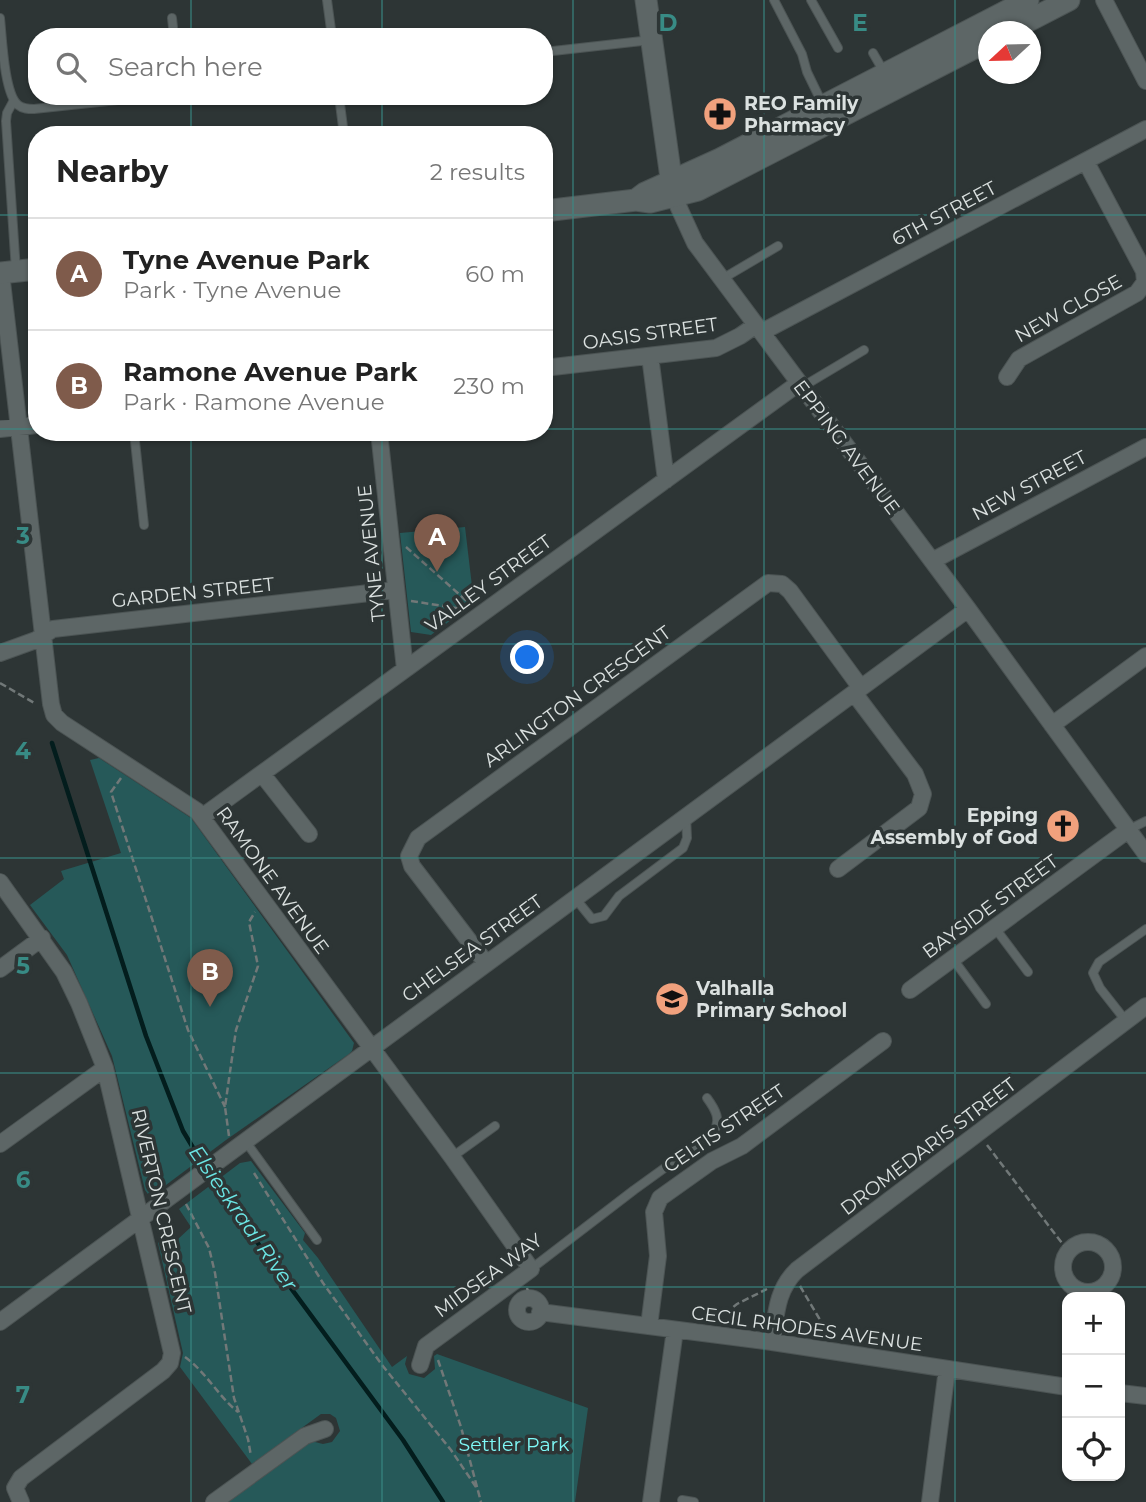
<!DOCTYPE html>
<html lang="en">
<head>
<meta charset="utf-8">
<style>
	:root { --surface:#fff; --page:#f2f2f2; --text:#222; --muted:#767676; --line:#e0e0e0; --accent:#7f5b4b }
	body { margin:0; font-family:Montserrat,sans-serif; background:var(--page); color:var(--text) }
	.controls { position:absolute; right:21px; bottom:21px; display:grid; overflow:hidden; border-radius:14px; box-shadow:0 2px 5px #0004 }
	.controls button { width:63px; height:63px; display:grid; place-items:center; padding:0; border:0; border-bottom:2px solid var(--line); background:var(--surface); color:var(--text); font:35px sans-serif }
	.compass { position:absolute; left:978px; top:21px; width:63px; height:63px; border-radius:50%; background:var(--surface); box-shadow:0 2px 5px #0004; rotate:248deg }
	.you { position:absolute; left:528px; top:658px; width:24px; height:24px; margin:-18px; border:5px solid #fff; border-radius:50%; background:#1a73e8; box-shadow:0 0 0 10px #1a73e833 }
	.badge { display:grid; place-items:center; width:46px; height:46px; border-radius:50%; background:var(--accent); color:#fff; font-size:23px; font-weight:700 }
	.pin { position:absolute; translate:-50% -58px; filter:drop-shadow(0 2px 4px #0008) }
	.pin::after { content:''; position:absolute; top:37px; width:24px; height:21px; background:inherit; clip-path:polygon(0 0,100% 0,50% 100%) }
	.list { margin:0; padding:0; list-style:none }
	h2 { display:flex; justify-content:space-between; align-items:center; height:91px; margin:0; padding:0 28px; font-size:30px }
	h2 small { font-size:23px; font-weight:400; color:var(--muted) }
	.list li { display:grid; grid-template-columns:46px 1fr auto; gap:21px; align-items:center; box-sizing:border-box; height:112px; padding:0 28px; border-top:2px solid var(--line) }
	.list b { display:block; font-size:26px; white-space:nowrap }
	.list p { margin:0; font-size:23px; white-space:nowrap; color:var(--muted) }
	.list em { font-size:23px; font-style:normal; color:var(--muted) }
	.icon { flex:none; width:38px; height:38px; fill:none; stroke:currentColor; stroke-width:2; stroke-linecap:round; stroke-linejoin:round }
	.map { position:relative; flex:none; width:1146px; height:1502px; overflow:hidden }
	.search { position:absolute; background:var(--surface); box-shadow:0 2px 5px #0004; left:28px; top:28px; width:525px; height:77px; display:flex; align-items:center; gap:18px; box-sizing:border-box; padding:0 24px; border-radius:28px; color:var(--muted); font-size:26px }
	.panel { position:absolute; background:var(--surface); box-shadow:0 2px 5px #0004; left:28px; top:126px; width:525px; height:315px; border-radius:28px }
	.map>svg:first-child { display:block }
</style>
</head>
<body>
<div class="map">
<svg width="1146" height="1502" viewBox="0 0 1146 1502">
	<rect width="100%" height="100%" fill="#2d3535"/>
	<path fill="#265959" d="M465,527L474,603L431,635L411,632L400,533Z
		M99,758L191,818L354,1043L352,1051L349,1054L226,1140L150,1197L145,1190L112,1056L67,955L30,905L64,879L61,871L121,853L90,760Z
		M251,1161L305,1233L303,1240L318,1258L392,1367L407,1356L405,1364L409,1374L424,1378L435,1369L434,1356L437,1354L588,1408L575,1502H228L311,1441L323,1444L332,1442L340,1431L336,1418L330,1414H321L252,1464L180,1367L183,1353L158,1243L169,1231L177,1240L191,1227L179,1209L240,1163Z"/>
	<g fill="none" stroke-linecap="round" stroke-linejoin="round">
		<path stroke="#031d1d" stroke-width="4.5" d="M52,743L146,1036L183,1131L204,1166
			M209,1173L220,1192L403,1440L443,1502"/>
		<g stroke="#4c5454" stroke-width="10">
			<path id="service" d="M327,0L332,37
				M774,0L802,54L807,72L823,105
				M811,0L838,48
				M0,18C2,36 4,94 18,105C23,109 28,109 34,109L155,96
				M172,18L174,37
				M544,52L651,40
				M873,53L884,72
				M339,96L344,135
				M14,100L7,113L6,121L16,271
				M722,279L778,246
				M802,387L864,350
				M134,432L144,525
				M1128,830L1146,821
				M575,898L592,919L604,916L619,896L683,848L687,838L686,816
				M995,928L1028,972
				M953,959L986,1004
				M1126,1021L1100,988L1093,973L1099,962L1146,929
				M246,1142L317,1240
				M452,1157L495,1126
				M531,1269L634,1190L713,1133C722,1120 715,1109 707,1098
				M682,1500L694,1502"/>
		</g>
		<g stroke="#4c5454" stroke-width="18">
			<path id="minor" d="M1104,0L1146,81
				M674,197L695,243L968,609L1146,854
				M1,273L51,704L54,715L62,723L197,811L452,1157L531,1269L426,1346L420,1365
				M762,332L1146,129
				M650,356L666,480
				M544,368L716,348L740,336L756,325
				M1007,377L1019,359L1137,293L1145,282L1144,271L1086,162
				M0,429L37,425
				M379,432L405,669
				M932,561L1146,447
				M0,653L36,640L53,629L396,590
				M1052,725L1146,656
				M262,774L309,834
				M202,817L799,383
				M838,869L919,808L923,794L915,774L854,693
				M0,882L64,972L79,1003L105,1068L172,1353L170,1363L163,1371L21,1478L15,1488L21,1502
				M486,963L412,866L409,856L418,838L768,583L782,584L790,591L861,688
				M0,969L42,938
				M910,990L1128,830
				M0,1144L105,1068
				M1063 1267a25 25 0 1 1 50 0a25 25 0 1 1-50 0Z
				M517 1310a12 12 0 1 1 24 0a12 12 0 1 1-24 0Z
				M540,1312L772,1342L1067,1387
				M0,1322L968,609
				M649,1326L658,1256L654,1212L660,1198L712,1161L742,1146L883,1041
				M772,1342C776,1316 776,1290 797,1270L1146,1006
				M1120,1393L1146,1396
				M214,1502L305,1436L325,1429
				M651,1502L675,1330
				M930,1502L947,1369"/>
		</g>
		<g stroke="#4c5454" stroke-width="23">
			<path id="tertiary" d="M646,0L673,192
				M1007,32L1069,0
				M637,199L645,193L720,159L1028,0
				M544,211L636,200L650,202L698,190L988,41
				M0,273L37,269"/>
		</g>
		<path stroke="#717878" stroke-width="2.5" stroke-dasharray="7 3.5" stroke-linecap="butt" d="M406,547L469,603
			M411,601L463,609
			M0,683L36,704
			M121,778L111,792L188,1030L225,1107
			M229,1136L225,1107L236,1030L258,966L249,922L255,912
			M987,1145L1068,1251
			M254,1173L323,1283L382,1365L451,1450L478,1490
			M186,1204L209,1248L215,1273L234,1398L248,1439L251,1456
			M800,1286L829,1335
			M527,1288L530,1298
			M717,1320L737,1304L767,1289
			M185,1357C206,1372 218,1396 238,1412
			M438,1360L461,1427L481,1502"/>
		<use href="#service" stroke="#5d6666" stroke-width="8"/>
		<use href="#minor" stroke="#5d6666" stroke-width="16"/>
		<use href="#tertiary" stroke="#5d6666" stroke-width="21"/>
	</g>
	<path fill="none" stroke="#388b85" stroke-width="2" stroke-opacity="0.55" d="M191,0V37M382,0V37M573,0V1502M764,0V1502M955,0V1502M191,96V135M382,96V135M0,215H37M544,215H1146M0,429H37M544,429H1146M191,432V1502M382,432V1502M0,644H1146M0,858H1146M0,1073H1146M0,1287H1146"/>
	<defs>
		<g id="pharmacy-disc" transform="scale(1.75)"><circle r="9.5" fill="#f1a17d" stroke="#2d3535"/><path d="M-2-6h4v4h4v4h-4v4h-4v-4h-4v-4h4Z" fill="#111"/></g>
		<g id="church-disc" transform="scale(1.75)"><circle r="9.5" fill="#f1a17d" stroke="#2d3535"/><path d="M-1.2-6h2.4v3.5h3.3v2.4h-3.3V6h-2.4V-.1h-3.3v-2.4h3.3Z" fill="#111"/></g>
		<g id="school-disc" transform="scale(1.75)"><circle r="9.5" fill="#f1a17d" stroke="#2d3535"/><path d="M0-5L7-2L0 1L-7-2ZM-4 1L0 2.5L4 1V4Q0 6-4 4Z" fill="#111"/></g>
	</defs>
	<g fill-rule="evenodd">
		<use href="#pharmacy-disc" x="720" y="114"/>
		<use href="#church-disc" x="1063" y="826"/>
		<use href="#school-disc" x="672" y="999"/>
	</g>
	<g text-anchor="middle" stroke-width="7" stroke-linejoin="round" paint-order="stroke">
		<g font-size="19" font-weight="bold" fill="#dbe1e0" stroke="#2d3535" text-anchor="start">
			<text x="744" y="110">REO Family<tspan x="744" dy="22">Pharmacy</tspan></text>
			<text x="1038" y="822" text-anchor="end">Epping<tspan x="1038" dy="22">Assembly of God</tspan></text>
			<text x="696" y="995">Valhalla<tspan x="696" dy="22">Primary School</tspan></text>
		</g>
		<g font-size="19" fill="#dbe1e0" stroke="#2d3535">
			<text transform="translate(944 213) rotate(-28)" y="7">6TH STREET</text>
			<text transform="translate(1068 308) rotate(-29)" y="7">NEW CLOSE</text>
			<text transform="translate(650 333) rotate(-8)" y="7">OASIS STREET</text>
			<text transform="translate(847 447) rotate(53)" y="7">EPPING AVENUE</text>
			<text transform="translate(1029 485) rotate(-28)" y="7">NEW STREET</text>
			<text transform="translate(371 553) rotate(-96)" y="7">TYNE AVENUE</text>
			<text transform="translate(488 583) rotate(-36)" y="7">VALLEY STREET</text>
			<text transform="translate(193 592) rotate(-6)" y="7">GARDEN STREET</text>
			<text transform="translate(577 696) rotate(-36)" y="7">ARLINGTON CRESCENT</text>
			<text transform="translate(273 880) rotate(54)" y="7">RAMONE AVENUE</text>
			<text transform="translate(990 906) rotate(-36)" y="7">BAYSIDE STREET</text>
			<text transform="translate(472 948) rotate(-36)" y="7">CHELSEA STREET</text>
			<text transform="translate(724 1128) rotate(-34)" y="7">CELTIS STREET</text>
			<text transform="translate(928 1146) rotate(-37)" y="7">DROMEDARIS STREET</text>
			<text transform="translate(162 1211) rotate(77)" y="7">RIVERTON CRESCENT</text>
			<text transform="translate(488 1275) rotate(-36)" y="7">MIDSEA WAY</text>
			<text transform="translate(807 1328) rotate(8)" y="7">CECIL RHODES AVENUE</text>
		</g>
		<g font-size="19" fill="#7ff9f7" stroke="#2d3535">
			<text x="514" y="1451">Settler Park</text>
		</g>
		<g font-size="21" font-style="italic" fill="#6be6e5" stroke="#2d3535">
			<text transform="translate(243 1218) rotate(55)" y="7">Elsieskraal River</text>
		</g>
	</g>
	<g font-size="23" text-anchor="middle" font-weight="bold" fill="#388b85" stroke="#2d3535" stroke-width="7" stroke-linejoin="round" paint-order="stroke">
		<text x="668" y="31">D</text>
		<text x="860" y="31">E</text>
		<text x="23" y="544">3</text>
		<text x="23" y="759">4</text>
		<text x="23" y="974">5</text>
		<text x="23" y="1188">6</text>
		<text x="23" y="1403">7</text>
	</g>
</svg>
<div class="controls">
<button>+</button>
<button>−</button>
<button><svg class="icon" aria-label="locate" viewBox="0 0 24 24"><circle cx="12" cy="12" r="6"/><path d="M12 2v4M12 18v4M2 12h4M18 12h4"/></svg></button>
</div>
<svg class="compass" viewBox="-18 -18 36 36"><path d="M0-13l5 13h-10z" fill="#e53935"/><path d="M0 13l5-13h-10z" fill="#767676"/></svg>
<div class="you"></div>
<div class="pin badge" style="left:437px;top:572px">A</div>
<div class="pin badge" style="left:210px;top:1007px">B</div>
<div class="search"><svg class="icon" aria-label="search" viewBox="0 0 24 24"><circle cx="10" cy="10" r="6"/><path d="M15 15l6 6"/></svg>Search here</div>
<section class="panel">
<h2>Nearby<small>2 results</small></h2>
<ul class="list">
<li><span class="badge">A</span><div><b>Tyne Avenue Park</b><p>Park · Tyne Avenue</p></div><em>60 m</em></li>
<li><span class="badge">B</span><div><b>Ramone Avenue Park</b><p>Park · Ramone Avenue</p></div><em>230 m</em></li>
</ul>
</section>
</div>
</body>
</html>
